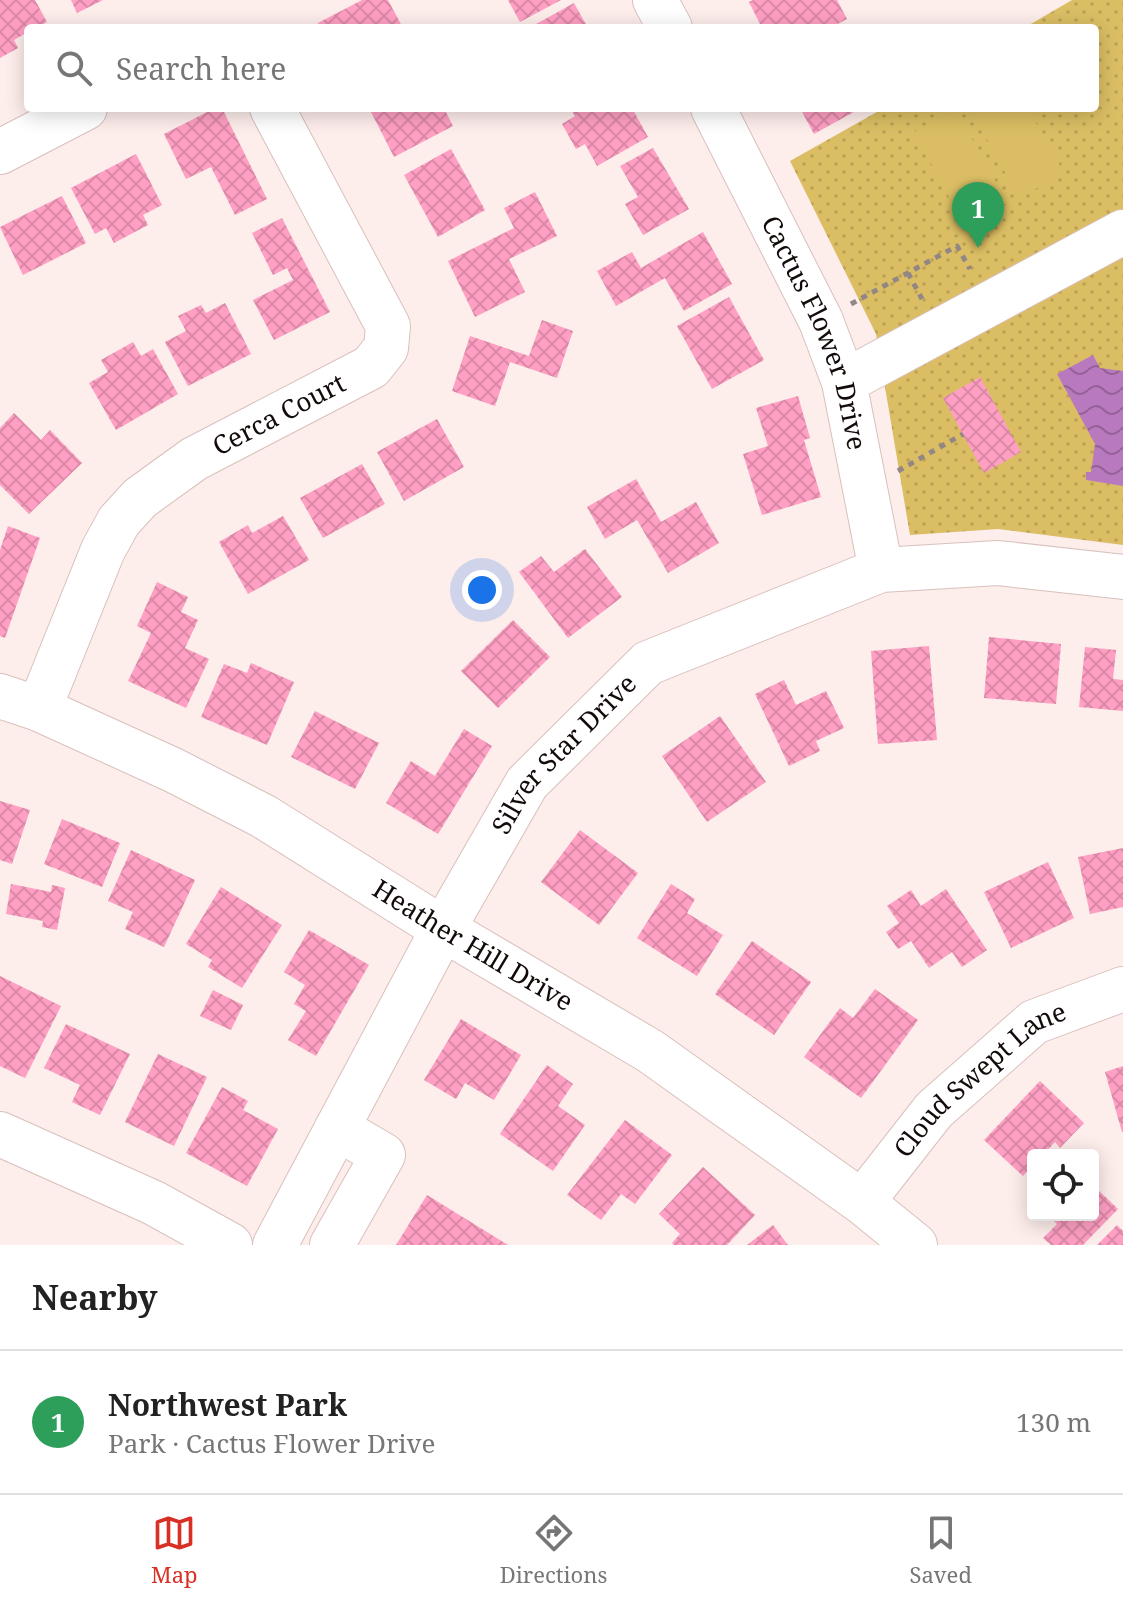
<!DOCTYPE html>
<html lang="en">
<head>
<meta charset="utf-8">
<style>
	:root { --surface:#fff; --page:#f6f6f6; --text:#222; --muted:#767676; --line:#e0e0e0; --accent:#d93025 }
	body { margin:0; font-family:"Noto Serif",serif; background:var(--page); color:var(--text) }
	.controls { position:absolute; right:24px; bottom:24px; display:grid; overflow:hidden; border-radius:8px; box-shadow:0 4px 20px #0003 }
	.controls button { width:72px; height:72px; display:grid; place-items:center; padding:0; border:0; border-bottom:2px solid var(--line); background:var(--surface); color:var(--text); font:40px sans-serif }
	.you { position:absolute; left:482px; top:590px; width:28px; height:28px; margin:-20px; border:6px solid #fff; border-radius:50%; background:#1a73e8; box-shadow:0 0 0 12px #1a73e833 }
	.badge { display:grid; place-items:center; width:52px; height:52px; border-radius:50%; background:var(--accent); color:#fff; font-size:26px; font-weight:700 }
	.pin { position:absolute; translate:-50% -66px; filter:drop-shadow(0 2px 4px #0008) }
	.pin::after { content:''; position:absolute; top:42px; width:28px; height:24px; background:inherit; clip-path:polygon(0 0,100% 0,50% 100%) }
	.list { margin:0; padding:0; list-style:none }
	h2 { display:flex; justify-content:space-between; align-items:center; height:104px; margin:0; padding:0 32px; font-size:34px }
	h2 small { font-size:26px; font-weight:400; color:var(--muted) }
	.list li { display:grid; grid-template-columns:52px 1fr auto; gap:24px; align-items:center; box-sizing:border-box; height:144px; padding:0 32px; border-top:2px solid var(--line) }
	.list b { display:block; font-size:30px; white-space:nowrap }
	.list p { margin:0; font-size:26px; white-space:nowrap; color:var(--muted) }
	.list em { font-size:26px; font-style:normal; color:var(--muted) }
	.icon { flex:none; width:44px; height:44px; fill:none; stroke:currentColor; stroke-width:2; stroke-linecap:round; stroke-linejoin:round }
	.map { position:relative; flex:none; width:1123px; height:1245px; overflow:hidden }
	.search { position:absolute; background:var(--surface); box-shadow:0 4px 20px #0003; left:24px; right:24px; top:24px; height:88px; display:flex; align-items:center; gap:20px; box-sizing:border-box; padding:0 28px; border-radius:8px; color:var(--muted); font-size:30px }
	.sheet { height:248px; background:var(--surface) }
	nav { display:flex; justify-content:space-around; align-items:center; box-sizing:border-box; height:112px; border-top:2px solid var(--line); background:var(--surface); font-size:22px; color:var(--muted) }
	nav a { display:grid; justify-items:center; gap:4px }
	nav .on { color:var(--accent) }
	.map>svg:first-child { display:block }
</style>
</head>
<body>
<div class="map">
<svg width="1123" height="1245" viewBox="0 0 1123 1245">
	<defs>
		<pattern id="park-dots" width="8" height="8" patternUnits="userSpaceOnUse" patternTransform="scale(2)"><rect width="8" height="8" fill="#dbbe64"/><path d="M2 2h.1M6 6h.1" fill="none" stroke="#bba255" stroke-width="1.8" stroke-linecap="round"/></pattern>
		<pattern id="water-waves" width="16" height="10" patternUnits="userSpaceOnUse" patternTransform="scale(2)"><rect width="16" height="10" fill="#b979be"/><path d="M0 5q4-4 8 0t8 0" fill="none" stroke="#956199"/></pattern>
		<pattern id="building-cross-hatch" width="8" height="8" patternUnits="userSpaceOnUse" patternTransform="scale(2)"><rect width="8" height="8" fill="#ff9fc3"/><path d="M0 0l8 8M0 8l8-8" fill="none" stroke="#da88a6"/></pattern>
	</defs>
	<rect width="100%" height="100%" fill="#fdedeb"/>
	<path fill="url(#park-dots)" d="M1072,0H1123V545L998,529L910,535L876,334L790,161L884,108H1095V28H1024Z"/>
	<path fill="#dbbe64" d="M970,108H1028L1064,173L1019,198Z
		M956,109L1007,203L965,226L914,132Z"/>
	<path fill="url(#water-waves)" d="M1093,355L1100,368L1123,371V486L1086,480V472H1091L1095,444L1057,374Z"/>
	<path fill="url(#building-cross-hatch)" d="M0,0H35L47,22L36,28H28V32L14,40L18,48L0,58Z
		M71,0H103L77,13Z
		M362,0H388L403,28H320L318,23Z
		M508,0H561L520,22Z
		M753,0H837L847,19L830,28H762L749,2Z
		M574,3L588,28H529Z
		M215,108H222L267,199L235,215L211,167L186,179L164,134Z
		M369,108H444L453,126L394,157Z
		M570,108H632L648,137L597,166L585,144L576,149L562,124L575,116Z
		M800,108H861L814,134Z
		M653,148L689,209L643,235L625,204L638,197L620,166Z
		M451,149L485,210L438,237L404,175Z
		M136,154L162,205L143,215L148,225L114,243L106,228L95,234L71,188Z
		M535,192L557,236L509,259L525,292L475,317L448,261L514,228L504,208Z
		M62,196L86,243L23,275L0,227Z
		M282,218L330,312L274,340L253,300L293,280L287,268L273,275L252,233Z
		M703,232L732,284L684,311L665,278L616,306L597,271L632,252L641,268Z
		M729,297L764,360L712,389L677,326Z
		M225,303L251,354L188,386L165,342L186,331L178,316L201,305L206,313Z
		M542,320L573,331L557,378L510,362L495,406L452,391L470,336L529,356Z
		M133,342L141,356L153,349L178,394L116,430L89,383L108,372L101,360Z
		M980,377L1021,452L984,473L943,398Z
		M798,396L810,438L804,440L821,497L762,515L743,454L768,446L756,408Z
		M14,413L41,440L50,430L82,463L29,514L0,485V428Z
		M437,419L464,467L404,501L377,452Z
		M362,464L385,504L323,538L300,498Z
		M636,479L661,522L696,502L719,543L668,573L637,520L605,539L587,507Z
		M283,516L309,560L248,594L219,542L248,525L252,533Z
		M8,526L40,538L5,638L0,636V550Z
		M585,549L622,597L568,638L519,572L541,556L554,572Z
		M157,582L188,597L181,612L198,620L185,648L209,659L186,708L128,681L151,633L137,626Z
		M513,620L550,657L498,708L461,671Z
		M989,637L1061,644L1056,704L984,698Z
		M929,646L937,740L878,744L871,651Z
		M1085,647L1116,650L1113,679L1123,680V711L1079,707Z
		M251,663L294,682L267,745L201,717L224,664L247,673Z
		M784,680L796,705L826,691L844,728L816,741L820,751L789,766L755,694Z
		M315,711L379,743L355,789L291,757Z
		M720,716L766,782L707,822L662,756Z
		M464,729L492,746L438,834L386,803L411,761L435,776Z
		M0,801L30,810L12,864L0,860Z
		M62,819L120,843L102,887L44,864Z
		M580,830L638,873L599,925L541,882Z
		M1123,848V907L1090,914L1078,857Z
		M131,850L195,880L164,947L125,929L133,912L108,901Z
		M1048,862L1074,918L1011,948L984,892Z
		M11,884L51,892L52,885L65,888L57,930L42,927L43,921L6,914Z
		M671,884L695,899L687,913L723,935L697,976L637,938Z
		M221,887L282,925L242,988L208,967L212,960L186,944Z
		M946,889L987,950L962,967L952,952L929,968L911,941L898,949L886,932L899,923L887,906L911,890L921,906Z
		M309,930L369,965L316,1056L288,1040L306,1011L294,1004L305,985L284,972Z
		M752,941L811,982L774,1035L715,994Z
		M0,976L61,1006L25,1078L0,1066Z
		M875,989L918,1020L861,1098L804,1057L840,1008L853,1018Z
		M213,990L243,1005L231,1030L200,1016Z
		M461,1019L521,1055L494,1100L465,1083L456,1099L424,1080Z
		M66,1024L130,1054L100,1115L72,1102L80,1085L44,1068Z
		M158,1054L207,1077L174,1146L125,1122Z
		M547,1065L573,1084L558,1106L585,1125L553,1171L500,1134Z
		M1123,1066V1132H1122L1105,1072Z
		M1040,1081L1084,1123L1060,1148L1055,1142L1043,1155H1033V1165L1023,1176L984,1140Z
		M222,1087L248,1101L243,1110L278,1129L247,1186L186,1153Z
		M625,1120L672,1155L635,1204L621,1194L601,1220L567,1195Z
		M703,1167L755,1215L727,1245H674L672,1243L680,1234L659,1214Z
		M1093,1185L1118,1209L1083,1245H1051L1043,1238L1057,1224L1048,1215H1093Z
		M427,1195L508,1245H396Z
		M773,1225L788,1245H747Z
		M1117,1225L1123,1231V1245H1097Z"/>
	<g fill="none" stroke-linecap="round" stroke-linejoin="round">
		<g stroke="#d9c0bc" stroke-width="46">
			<g id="minor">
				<path d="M655,0L670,28"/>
				<path id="s1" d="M713,108L821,321L844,382L881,570"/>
				<path d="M0,152L85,108"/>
				<path d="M844,382L1123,232"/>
				<path id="s2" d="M0,696L39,709L173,770L263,816L443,929L650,1051L862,1202L915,1245"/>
				<path id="s3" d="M39,709L103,550L119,521L140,498L194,459L371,367L386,348L388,326L272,108"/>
				<path d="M0,1134L154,1203L230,1245"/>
				<path id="s4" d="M862,1202L934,1110L1034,1022L1123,989"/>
				<path id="s5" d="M275,1245L443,929L527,783L648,663L881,570L998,563L1123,577"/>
				<path d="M332,1245L383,1155L337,1128"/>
			</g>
		</g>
		<path stroke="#938785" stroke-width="5" stroke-dasharray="6 6" stroke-linecap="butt" d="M908,273L922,299
			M851,304L957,246L970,269
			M898,471L963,434"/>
		<use href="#minor" stroke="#fff" stroke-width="44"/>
	</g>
	<g text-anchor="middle" stroke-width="7" stroke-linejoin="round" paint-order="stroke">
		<g font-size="26" fill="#130b0a" stroke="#fefefe">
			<text dy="9" stroke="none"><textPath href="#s1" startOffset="248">Cactus Flower Drive</textPath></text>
			<text dy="9" stroke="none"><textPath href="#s3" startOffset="398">Cerca Court</textPath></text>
			<text dy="9" stroke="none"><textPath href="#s5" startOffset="572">Silver Star Drive</textPath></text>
			<text dy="9" stroke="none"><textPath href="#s2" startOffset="536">Heather Hill Drive</textPath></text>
			<text dy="9" stroke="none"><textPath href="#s4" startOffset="172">Cloud Swept Lane</textPath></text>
		</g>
	</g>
</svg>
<div class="controls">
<button><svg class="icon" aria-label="locate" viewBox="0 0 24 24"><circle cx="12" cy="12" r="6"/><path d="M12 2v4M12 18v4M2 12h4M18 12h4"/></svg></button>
</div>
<div class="you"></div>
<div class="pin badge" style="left:978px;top:248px;background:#2e9e5b">1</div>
<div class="search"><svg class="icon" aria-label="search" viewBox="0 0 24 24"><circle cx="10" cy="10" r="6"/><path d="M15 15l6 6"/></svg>Search here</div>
</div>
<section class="sheet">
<h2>Nearby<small></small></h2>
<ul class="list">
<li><span class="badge" style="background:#2e9e5b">1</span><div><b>Northwest Park</b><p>Park · Cactus Flower Drive</p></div><em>130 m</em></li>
</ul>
</section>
<nav>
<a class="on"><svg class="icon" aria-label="map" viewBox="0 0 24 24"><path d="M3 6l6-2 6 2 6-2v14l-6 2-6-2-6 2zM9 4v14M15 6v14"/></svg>Map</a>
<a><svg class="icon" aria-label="directions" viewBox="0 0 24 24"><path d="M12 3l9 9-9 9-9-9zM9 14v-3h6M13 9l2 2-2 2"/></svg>Directions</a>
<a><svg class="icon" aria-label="saved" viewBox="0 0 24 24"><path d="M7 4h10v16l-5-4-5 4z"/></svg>Saved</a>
</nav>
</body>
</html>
